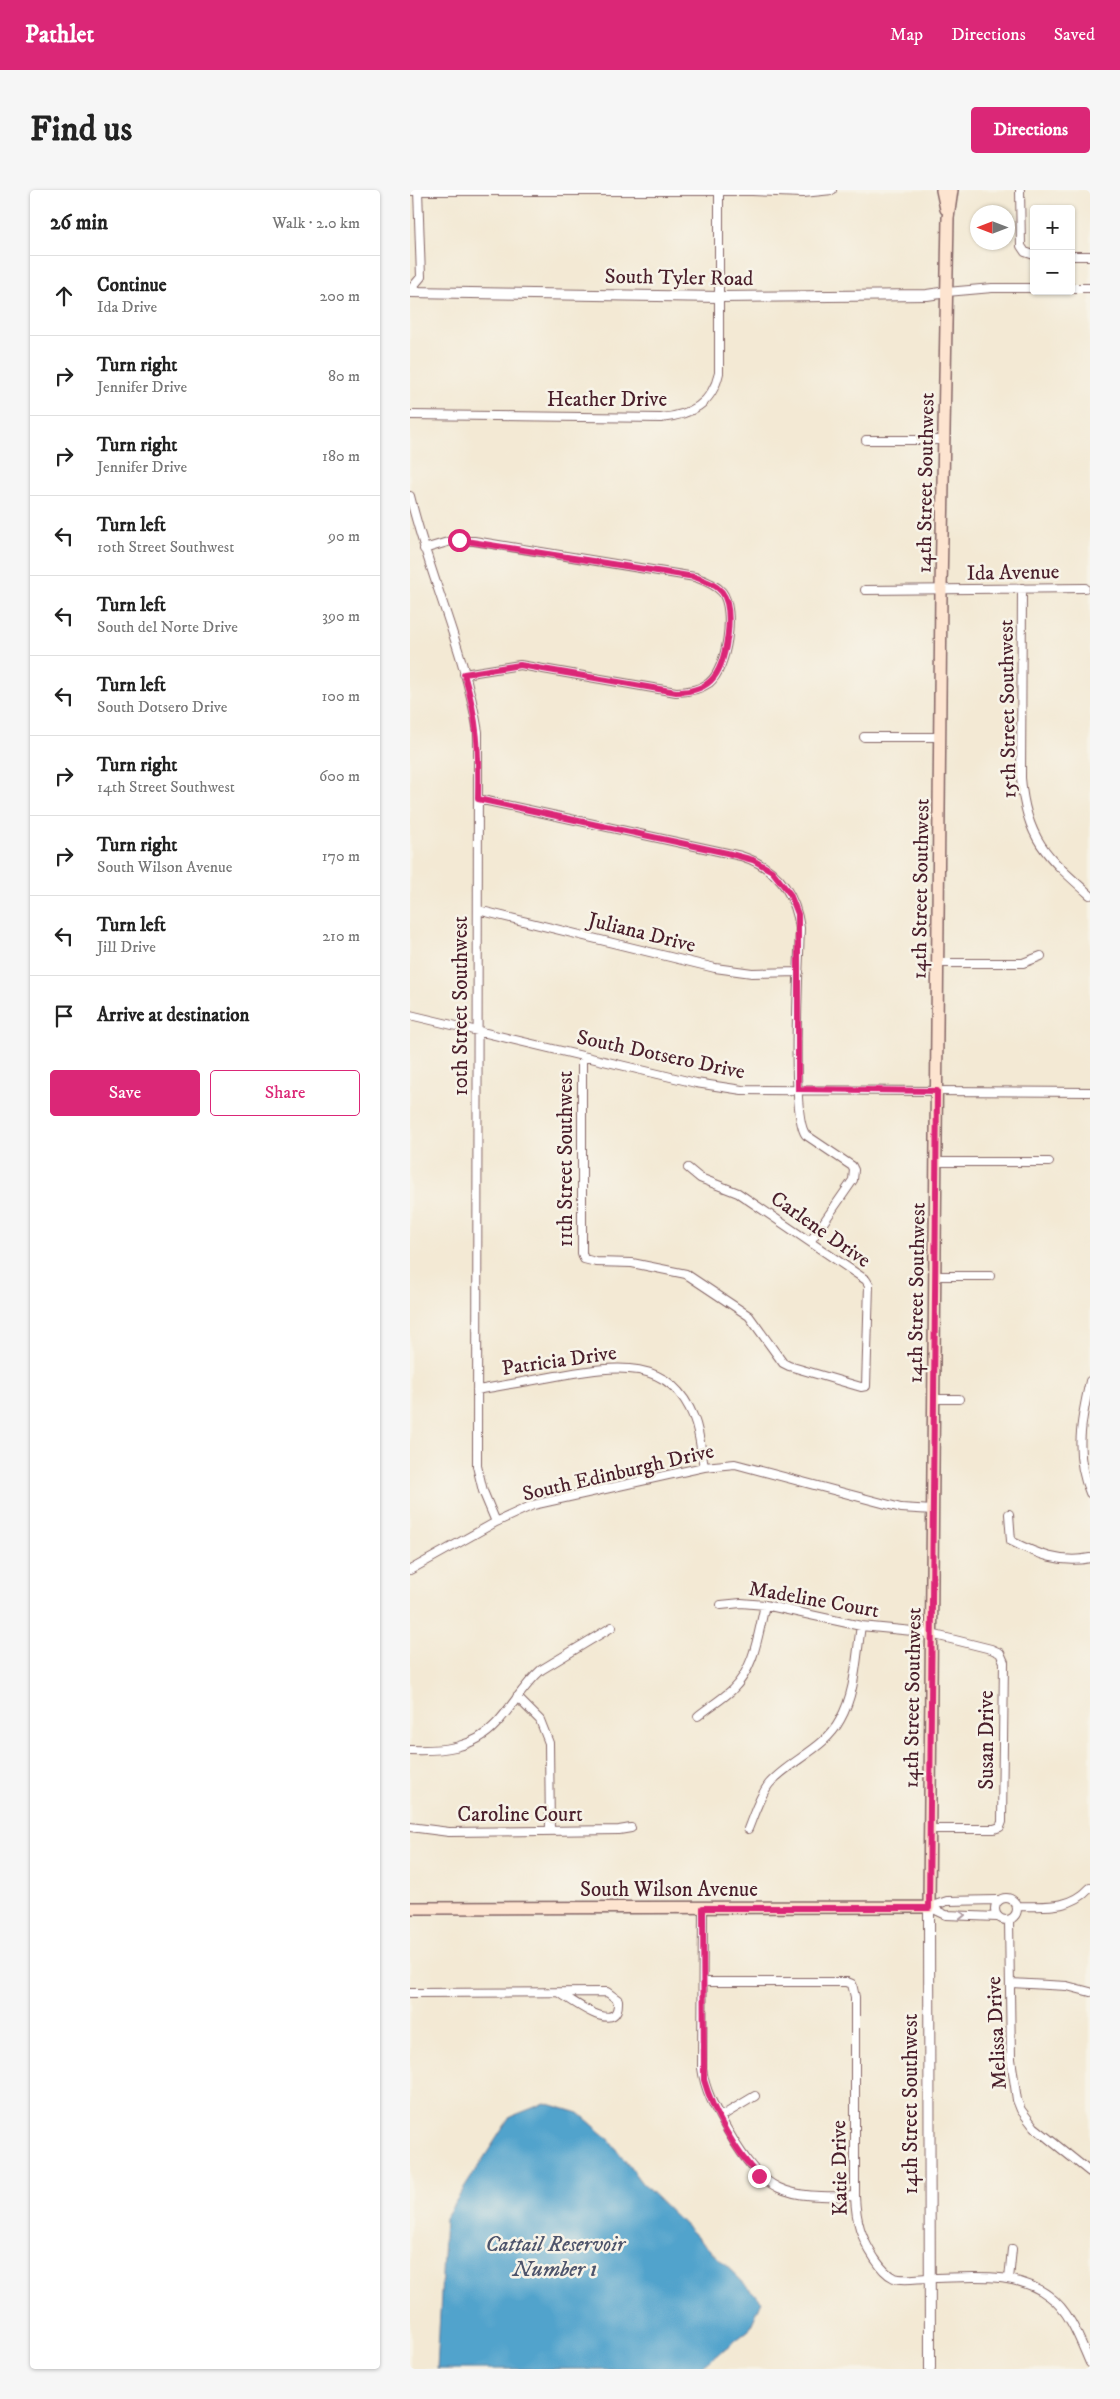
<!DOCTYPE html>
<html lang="en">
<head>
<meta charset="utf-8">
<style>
	:root { --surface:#fff; --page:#f6f6f6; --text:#222; --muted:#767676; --line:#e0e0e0; --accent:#db2777 }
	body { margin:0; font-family:"IM FELL DW Pica",serif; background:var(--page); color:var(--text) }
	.controls { position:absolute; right:15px; top:15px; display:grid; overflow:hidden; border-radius:5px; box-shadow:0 1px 4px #0004 }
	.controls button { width:45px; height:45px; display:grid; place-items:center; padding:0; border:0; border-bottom:1px solid var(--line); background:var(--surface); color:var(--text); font:25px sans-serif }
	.compass { position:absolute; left:560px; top:15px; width:45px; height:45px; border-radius:50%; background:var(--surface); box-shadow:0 1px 4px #0004; rotate:270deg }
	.stop { position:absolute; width:15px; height:15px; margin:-11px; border:4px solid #db2777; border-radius:50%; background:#fff }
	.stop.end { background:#db2777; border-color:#fff; box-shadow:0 1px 5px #0008 }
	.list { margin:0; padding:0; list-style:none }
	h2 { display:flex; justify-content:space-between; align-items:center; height:65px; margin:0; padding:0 20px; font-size:21px }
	h2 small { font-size:16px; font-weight:400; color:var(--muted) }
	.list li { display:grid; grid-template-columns:32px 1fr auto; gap:15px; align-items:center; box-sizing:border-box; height:80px; padding:0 20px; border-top:1px solid var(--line) }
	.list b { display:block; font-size:19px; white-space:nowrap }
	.list p { margin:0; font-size:16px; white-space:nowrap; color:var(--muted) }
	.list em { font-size:16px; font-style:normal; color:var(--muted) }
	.actions { display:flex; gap:10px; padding:15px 20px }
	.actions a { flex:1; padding:11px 0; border:1px solid var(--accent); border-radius:5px; text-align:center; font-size:18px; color:var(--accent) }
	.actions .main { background:var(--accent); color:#fff }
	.icon { flex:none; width:28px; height:28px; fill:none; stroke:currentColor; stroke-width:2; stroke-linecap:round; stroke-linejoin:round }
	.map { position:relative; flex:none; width:680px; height:2179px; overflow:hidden; border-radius:5px }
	header { display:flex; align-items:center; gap:30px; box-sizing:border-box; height:70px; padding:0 25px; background:var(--accent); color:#fff }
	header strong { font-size:24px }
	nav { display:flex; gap:28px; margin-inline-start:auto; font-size:18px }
	.intro { display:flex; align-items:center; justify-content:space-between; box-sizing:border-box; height:120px; padding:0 30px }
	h1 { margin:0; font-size:35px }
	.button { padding:12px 22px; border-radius:5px; background:var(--accent); color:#fff; font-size:18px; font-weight:700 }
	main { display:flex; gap:30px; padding:0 30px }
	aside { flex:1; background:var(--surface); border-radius:5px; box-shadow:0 1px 4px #0004 }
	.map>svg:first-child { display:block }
</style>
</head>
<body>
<header>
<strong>Pathlet</strong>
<nav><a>Map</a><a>Directions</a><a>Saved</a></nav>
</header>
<div class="intro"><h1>Find us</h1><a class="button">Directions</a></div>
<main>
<aside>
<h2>26 min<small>Walk · 2.0 km</small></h2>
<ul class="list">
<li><svg class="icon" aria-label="ahead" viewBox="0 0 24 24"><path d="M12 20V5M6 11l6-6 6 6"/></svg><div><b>Continue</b><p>Ida Drive</p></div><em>200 m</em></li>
<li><svg class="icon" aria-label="right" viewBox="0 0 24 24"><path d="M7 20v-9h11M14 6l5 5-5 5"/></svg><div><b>Turn right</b><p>Jennifer Drive</p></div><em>80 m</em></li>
<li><svg class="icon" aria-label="right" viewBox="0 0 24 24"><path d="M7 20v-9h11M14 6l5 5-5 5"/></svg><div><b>Turn right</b><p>Jennifer Drive</p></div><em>180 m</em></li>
<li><svg class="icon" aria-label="left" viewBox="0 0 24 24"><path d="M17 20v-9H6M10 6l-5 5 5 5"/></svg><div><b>Turn left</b><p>10th Street Southwest</p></div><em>90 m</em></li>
<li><svg class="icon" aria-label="left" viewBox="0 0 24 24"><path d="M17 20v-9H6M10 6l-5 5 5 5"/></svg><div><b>Turn left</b><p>South del Norte Drive</p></div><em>390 m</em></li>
<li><svg class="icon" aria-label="left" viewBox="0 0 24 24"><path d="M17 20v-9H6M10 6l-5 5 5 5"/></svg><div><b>Turn left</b><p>South Dotsero Drive</p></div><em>100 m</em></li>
<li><svg class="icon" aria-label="right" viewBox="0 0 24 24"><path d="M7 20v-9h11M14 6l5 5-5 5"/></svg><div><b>Turn right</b><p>14th Street Southwest</p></div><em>600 m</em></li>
<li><svg class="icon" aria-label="right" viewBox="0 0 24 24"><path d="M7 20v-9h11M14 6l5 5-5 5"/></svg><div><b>Turn right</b><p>South Wilson Avenue</p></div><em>170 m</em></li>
<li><svg class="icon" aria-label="left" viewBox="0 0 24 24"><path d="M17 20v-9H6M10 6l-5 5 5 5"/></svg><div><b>Turn left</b><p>Jill Drive</p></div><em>210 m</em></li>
<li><svg class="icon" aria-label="arrive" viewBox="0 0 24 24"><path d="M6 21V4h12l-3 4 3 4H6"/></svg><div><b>Arrive at destination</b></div></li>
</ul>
<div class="actions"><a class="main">Save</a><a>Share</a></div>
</aside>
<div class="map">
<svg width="680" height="2179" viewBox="0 0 680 2179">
	<rect width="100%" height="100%" fill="#f7f3e8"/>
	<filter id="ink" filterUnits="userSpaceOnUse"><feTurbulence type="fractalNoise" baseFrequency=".02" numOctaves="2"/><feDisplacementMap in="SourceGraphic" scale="10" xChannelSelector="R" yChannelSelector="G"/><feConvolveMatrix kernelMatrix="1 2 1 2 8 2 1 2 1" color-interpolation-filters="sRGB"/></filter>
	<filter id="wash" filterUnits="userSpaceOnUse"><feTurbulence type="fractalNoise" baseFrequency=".0096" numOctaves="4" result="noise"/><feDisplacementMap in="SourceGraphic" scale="20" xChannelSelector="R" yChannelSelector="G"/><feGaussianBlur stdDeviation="1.12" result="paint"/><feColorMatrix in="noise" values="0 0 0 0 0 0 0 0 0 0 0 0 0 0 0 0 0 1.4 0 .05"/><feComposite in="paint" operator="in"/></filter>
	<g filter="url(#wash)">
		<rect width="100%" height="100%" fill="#f3e9d4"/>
		<path fill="#51a3cc" stroke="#4e617c" d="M135,1913L169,1923L198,1948L231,1992L352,2111L339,2140L289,2179H27L35,2028L100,1927Z"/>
	</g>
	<g filter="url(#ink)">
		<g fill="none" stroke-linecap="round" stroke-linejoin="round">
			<g stroke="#856666" stroke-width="10">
				<path id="minor" d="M610,0L611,56L615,62L624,65
					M0,1H342L393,3L422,0
					M661,66H680
					M661,98H680
					M0,100L11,87L8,0
					M537,102L582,98H624
					M0,225L251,228C281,225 302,214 309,183V1
					M456,250H534
					M0,306C19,385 55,461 68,542L67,1276L73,1301L86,1332
					M14,359L41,351H64L285,387C295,391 305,394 312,402C326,420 317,479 299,493C289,500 279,502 266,502L110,475L54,484
					M612,398L611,588C616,649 637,667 680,705
					M455,400L675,398
					M454,547H530
					M68,609L331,666C366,677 385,702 390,738C389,771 380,927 396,945L442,976L444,980L443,990L400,1052
					M68,720L305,778L342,783L389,782
					M528,773H613L631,766
					M0,825L286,893L332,900L680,902
					M172,866V1063L174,1069L186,1072L222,1073L276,1084L339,1126L373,1173L379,1176L451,1197L456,1196L459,1095L456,1090L328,1003L290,988L278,978
					M526,972H639
					M525,1086H580
					M680,1191C671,1230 664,1265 680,1303
					M67,1200C94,1195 120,1191 146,1186C200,1177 259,1164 284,1228C290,1243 291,1261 294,1277
					M524,1209H549
					M599,1324L601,1351C627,1364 651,1374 680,1368
					M0,1380L86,1332L123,1315L294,1277L325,1274L491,1318L523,1320
					M311,1415L331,1413L355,1415L451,1436L513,1442L581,1459L590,1463L594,1472L592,1632L590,1637L584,1639H519
					M107,1507L130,1530L139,1553L140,1641
					M288,1526C299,1517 311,1510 322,1500C345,1478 348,1444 355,1415
					M0,1560C32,1561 63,1559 86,1534C102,1517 113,1496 131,1480L202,1437
					M0,1637L39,1642L209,1640L221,1638
					M338,1639C344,1624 349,1607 359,1594C380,1570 415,1559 430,1530C446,1502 446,1467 451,1436
					M585 1719a11 11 0 1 1 22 0a11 11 0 1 1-22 0Z
					M607,1716C634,1716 660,1720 680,1698
					M519,1717L536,1725L587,1727
					M519,1717L537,1711L587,1710
					M293,1718L292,1878C295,1902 306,1920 318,1941C354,2004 375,2008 445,2006
					M599,1730L601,1869L607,1910L611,1920L624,1937L680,1982
					M293,1792H437L442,1794L445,1807V2006C446,2031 451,2048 465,2069C470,2076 475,2084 484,2088C494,2091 508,2088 518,2088C558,2088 605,2080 639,2106C660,2121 670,2150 680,2173
					M601,1793L657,1796L680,1802
					M0,1803L197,1802L208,1810C210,1848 163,1811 150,1803
					M310,1927L345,1906
					M599,2089L602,2059"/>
			</g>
			<g stroke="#856666" stroke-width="12">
				<path id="tertiary" d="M0,102L309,107L517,105L537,102
					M519,1717L520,2179"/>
			</g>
			<g stroke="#856666" stroke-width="14">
				<path id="secondary" d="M532,0L536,19
					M0,1718L519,1717L531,400L538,28L542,0"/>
			</g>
			<use href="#minor" stroke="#fff" stroke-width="8"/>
			<use href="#tertiary" stroke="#fff" stroke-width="10"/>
			<use href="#secondary" stroke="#fde4d0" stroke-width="11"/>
		</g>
		<defs><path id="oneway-chevron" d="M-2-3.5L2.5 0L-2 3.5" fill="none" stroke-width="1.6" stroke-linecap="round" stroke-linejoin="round" transform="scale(1.25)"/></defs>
		<use stroke="#ae9aa0" href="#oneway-chevron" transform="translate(552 1725) rotate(-1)"/>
	</g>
	<g fill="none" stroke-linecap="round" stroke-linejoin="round" filter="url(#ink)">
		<path stroke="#db2777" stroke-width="6" d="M49,350L285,387C295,391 305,394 312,402C325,419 317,471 304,487C295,499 280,502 266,502L110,475L54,484C68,531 69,560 68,609L317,663L343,670L362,681L380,704L388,724V899L527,901L519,1718H293L294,1890C303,1922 326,1963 349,1986"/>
	</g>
	<g text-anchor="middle" stroke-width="5" stroke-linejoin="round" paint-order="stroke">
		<g font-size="21" fill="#4a1f2b" stroke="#f7f3e8">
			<text transform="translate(269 87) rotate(1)" y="7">South Tyler Road</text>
			<text x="197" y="216">Heather Drive</text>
			<text transform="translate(515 293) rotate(-89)" y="7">14th Street Southwest</text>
			<text transform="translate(603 382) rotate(-1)" y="7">Ida Avenue</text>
			<text transform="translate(597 519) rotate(-91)" y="7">15th Street Southwest</text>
			<text transform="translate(510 699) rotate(-89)" y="7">14th Street Southwest</text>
			<text transform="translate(232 742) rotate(14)" y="7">Juliana Drive</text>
			<text transform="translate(50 816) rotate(-90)" y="7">10th Street Southwest</text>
			<text transform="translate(251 864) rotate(12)" y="7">South Dotsero Drive</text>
			<text transform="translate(155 969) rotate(-90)" y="7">11th Street Southwest</text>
			<text transform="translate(411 1039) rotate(35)" y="7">Carlene Drive</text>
			<text transform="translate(506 1103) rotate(-89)" y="7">14th Street Southwest</text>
			<text transform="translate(149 1170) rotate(-8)" y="7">Patricia Drive</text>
			<text transform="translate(208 1282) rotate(-13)" y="7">South Edinburgh Drive</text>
			<text transform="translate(404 1409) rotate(10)" y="7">Madeline Court</text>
			<text transform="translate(502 1508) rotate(-89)" y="7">14th Street Southwest</text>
			<text transform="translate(576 1550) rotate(-90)" y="7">Susan Drive</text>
			<text x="110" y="1631">Caroline Court</text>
			<text x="259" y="1706">South Wilson Avenue</text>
			<text transform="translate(586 1843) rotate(-93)" y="7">Melissa Drive</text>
			<text transform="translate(500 1914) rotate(-90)" y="7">14th Street Southwest</text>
			<text transform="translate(429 1978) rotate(-91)" y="7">Katie Drive</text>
		</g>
		<g font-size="22" font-style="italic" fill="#4d546b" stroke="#f7f3e8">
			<text x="145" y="2061">Cattail Reservoir<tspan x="145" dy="25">Number 1</tspan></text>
		</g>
	</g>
</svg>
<div class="controls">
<button>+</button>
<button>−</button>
</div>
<svg class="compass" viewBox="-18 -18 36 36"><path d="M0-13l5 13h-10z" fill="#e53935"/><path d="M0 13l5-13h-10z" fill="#767676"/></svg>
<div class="stop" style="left:49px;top:350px"></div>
<div class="stop end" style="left:349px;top:1986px"></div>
</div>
</main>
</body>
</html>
